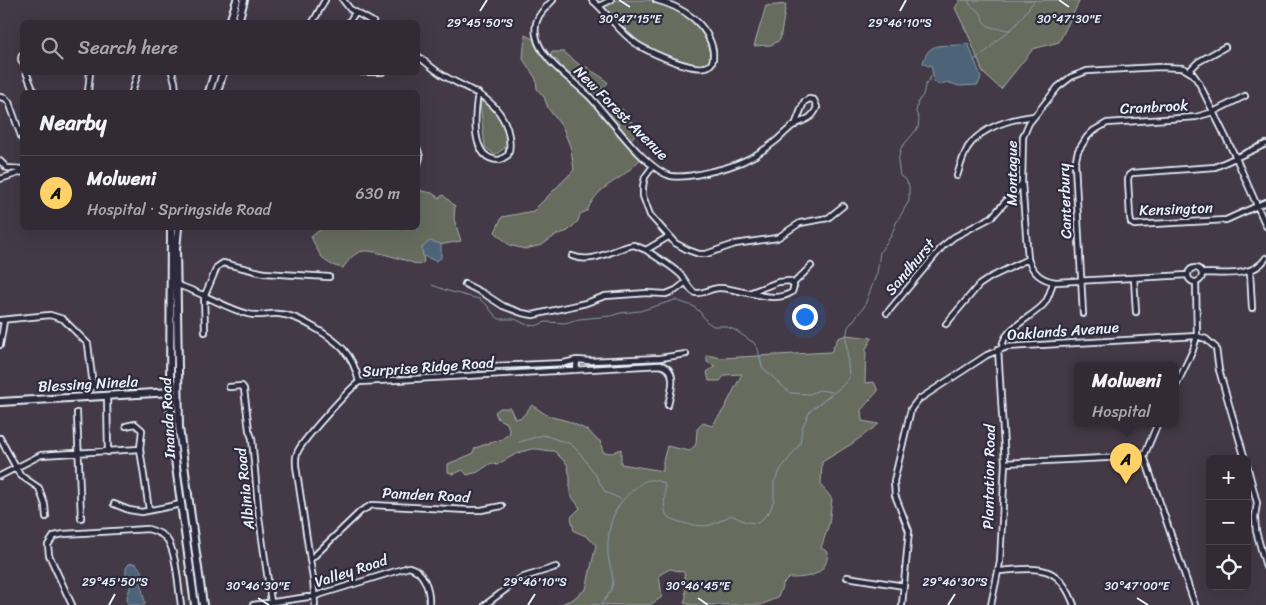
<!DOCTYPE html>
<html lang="en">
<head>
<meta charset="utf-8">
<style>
	:root { --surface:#322b35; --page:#3a333d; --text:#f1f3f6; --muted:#a8a7ad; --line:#4d4750; --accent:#ffd166 }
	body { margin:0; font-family:Sriracha,sans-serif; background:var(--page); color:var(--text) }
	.controls { position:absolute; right:15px; bottom:15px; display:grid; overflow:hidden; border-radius:8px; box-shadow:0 5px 20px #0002 }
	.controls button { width:45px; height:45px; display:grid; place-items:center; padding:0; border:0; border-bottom:1px solid var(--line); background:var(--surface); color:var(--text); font:25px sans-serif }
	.you { position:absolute; left:804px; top:316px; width:18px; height:18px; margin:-12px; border:4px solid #fff; border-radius:50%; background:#1a73e8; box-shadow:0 0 0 8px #1a73e833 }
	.badge { display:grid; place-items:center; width:32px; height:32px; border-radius:50%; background:var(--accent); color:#111; font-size:16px; font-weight:700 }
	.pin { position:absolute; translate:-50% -41px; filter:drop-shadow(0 1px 2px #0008) }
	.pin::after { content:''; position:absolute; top:26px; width:18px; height:15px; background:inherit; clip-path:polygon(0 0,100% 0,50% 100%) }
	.popup { position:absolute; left:1074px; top:362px; width:105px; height:65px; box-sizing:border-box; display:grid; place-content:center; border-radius:8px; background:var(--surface); filter:drop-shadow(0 1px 4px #0005); font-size:16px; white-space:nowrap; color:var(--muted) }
	.popup b { font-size:19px; color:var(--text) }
	.popup::after { content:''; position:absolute; left:50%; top:100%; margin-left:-10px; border:10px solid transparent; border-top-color:var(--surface) }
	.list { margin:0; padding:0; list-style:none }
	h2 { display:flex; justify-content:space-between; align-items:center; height:65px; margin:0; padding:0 20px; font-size:21px }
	h2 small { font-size:16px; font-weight:400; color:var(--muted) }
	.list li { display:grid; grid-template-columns:32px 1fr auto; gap:15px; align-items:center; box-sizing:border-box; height:75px; padding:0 20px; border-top:1px solid var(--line) }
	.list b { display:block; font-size:19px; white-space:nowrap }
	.list p { margin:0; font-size:16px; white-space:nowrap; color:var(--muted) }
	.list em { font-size:16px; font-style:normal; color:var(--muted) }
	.icon { flex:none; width:28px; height:28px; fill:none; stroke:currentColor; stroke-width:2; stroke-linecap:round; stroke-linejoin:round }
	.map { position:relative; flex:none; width:1266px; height:605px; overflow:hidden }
	.search { position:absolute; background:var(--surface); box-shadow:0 5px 20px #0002; left:20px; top:20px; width:400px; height:55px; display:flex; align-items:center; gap:12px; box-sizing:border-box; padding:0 18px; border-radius:8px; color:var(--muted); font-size:19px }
	.panel { position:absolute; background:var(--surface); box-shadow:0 5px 20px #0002; left:20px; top:90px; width:400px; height:140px; border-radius:8px }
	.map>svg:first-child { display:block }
</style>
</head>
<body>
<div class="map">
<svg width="1266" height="605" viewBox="0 0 1266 605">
	<rect width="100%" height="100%" fill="#433947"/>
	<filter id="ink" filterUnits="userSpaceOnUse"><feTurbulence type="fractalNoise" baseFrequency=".02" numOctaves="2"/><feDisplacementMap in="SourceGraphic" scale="10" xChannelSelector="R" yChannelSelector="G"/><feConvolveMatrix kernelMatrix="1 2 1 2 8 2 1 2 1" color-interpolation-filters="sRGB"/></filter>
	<g filter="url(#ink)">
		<path fill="#676c5e" stroke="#a8aeab" d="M616,0C629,0 643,0 655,0C677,3 700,21 707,42C710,51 712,59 706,67C680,61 647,52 627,33C618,25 611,15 604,6Z
			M960,0H1080L1059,42L1033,49L1001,89L983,73L970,39L955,8Z
			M786,4L780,40L771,45L754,46L766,6Z
			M525,35L535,40L540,53L591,98L604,116L622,109L630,119L637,132L629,142L643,157C636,163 630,170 622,176C607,186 595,192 587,211L580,214L578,221L568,231L556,235L542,245L525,249L509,245L495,232L502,217L533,211L574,170L571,149L563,128L548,108L544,97L537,89L536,79L523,59Z
			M552,52H564L581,66L587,67C594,74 602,75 608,83L596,94L587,84L577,82L561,70L558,61L550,57Z
			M480,102H485L495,107L510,144L495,155L485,147Z
			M418,190L432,193L439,198L443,195L455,206L454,219L461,241L422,248L424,262L419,265C408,261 374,250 364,251C354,252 348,261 343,268C321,264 320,254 311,237L322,228H418Z
			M846,335L872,338L866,349L865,383L874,382L878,391L861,410L862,421L879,424L850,445L822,462L821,485L832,499L829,524L821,548L828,552C827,576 808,578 789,578L783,584L778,597L761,605H692L684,603L686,597L684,572L670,569L659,575L662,597L650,605H559L573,599L586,589L596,545L586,536L574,531L571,517L580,508L570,494V477L567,464L554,451C547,451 544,450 538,449C527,447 506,459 497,465L491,463L478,472L467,475L463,470L454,474L448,472V464L472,454L475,448L502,439L510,433L507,423L498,419L495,412L500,408H510L515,419L522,417L532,405L548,416L568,421L589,431L595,438L600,441L603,452L612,453L621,449V464L663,471V461L667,446L690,451L696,444L697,429L703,423L712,426L724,409L742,374L725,375L720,381H709L707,372L715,366L707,362V355L721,358L831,352L838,338Z"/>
		<path fill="#4d6378" stroke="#8b9cab" d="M968,43L981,77L978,85L959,86L947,82L939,85L934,81L931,65L928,66L923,63C930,36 949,50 968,43Z
			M430,241L441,244V258L436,261L423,256L422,248Z
			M134,563C145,570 141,578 142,589C143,595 145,599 145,605H128L127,597L131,584L126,580V568L129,564Z"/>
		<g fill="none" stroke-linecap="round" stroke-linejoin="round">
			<path stroke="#8b9cab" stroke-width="1" d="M968,0C970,8 977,8 981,14C984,18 981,18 984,22C989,29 1002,29 1010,30
				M974,60L988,50L997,40L1015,26L1035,0
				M432,285L448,291L479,299L487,305L492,312L499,319H515L525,324L535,326L546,322L565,323L579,319L611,316L620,313L640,311L675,300L693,306L700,312L706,321L713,326H724L735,330L754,343L758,349L762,367L790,393L810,394L819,390L832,392
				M519,442L543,435L571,444L580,453L595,474L605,492L621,499
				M601,605C606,597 612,592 613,582C613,573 609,564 608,555C607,529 612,507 633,490C644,480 649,477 664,483C667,493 662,504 666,514C670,522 701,528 710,525C717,523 724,519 731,515L746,522L758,523L770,511L774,500V482L781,469L800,444L802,428L810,411L842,386L849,378L846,338L848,327L864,307L877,273L880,252L891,236L896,223L909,201V186L906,180L900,176L898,161L901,148L918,128L919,119L916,112L918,102L923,95L925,86L932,75"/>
			<g stroke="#e8f1f8" stroke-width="8">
				<path id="street" d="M343,0L350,9L373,22
					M553,0C542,11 533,19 536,35C540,60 573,80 590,97C608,116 646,170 671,176C685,178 700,174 713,171C737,166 758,156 777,140C783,135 788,129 794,125C804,120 813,119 817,107L814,100L809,99L804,102L795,125
					M592,0C609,14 618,32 638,45C650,52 697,75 710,65C714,62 713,56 713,51C708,23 682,7 656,0
					M599,6L611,0
					M313,22L325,0
					M349,22L355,13
					M22,55L21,59L22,62
					M418,56C427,63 435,71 446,77C471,91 497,98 507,128C510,138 511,146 508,155L500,160C469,161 475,112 478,93
					M1189,71L1198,62L1225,47
					M26,72L34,92
					M172,72L175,82L176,92
					M362,72H382
					M88,92L90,72
					M132,92L138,72
					M0,97L5,98L9,102L22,139
					M1266,144L1215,167L1132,173L1129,175L1128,180L1130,217L1131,223L1134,225L1226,220L1266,202
					M418,150L420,157L418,164
					M0,161L7,168L22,169
					M653,166L645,177L643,186V196L650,215L675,243L688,250L699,254H706L735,244L777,238L800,223L828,218L843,206
					M957,176C960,166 963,156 968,147C982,127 1011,119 1034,116
					M0,179L22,172
					M646,250C657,258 671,265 681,275C686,280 689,291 696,293C703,294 712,288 719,288C740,288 774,305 792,292L794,286L790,281L778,282L749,293
					M572,256C593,265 614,248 634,245L646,250L668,237
					M1188 275a7 7 0 1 1 14 0a7 7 0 1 1-14 0Z
					M1250,271L1252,308
					M1203,273C1223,273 1253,278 1266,258
					M1188,275L1056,282C1041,280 1033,273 1028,259L1022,183L1023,137L1029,123L1058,87L1071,77L1087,71L1159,67L1183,68L1193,74L1199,83L1236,158L1266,226
					M1134,278L1136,312
					M465,284L483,293L503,306L522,313L533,315L586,303L605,296L647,293L666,294L676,290L686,282
					M793,284L811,266
					M177,285C202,292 224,308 248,314C258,317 269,313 279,314C292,315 303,321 315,328C339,342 353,354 359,382
					M204,294L205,332
					M205,295L217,267L223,263L264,273L329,277
					M887,313L943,246L954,237L992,217L1022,183
					M1083,314L1075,163L1078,151L1087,137L1093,131L1107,123L1196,117L1213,112L1245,96
					M0,320L50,315L63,319L88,344L93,386L88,390L87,396
					M946,324L979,285L991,277L1028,259
					M0,345L4,321
					M1002,348C1002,329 1033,317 1044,304C1049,298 1051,289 1053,282
					M577,360L590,361L660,358L686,354
					M471,367L564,363L577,360L576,370
					M229,387L242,386L244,389L249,430L252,438L259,517L271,602
					M1175,388L1193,350L1197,336L1196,282
					M107,395L108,452
					M77,413L81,518
					M126,426L135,424L142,430L140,449L149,510
					M0,438L20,475L39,488L45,505L46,517
					M1144,456L1195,605
					M1005,463L1144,456L1158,423
					M1247,465L1257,503L1255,517L1256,531L1266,567
					M0,476L41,455L140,449
					M114,504L129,510L142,512L181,504
					M310,560L361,511L372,505L467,510H481L502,506
					M999,571C1037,568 1058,562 1074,605
					M847,577L904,586
					M72,605L49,555L48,545L54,536L64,534L148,529C155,531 161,533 166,538C177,551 178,588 181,605
					M253,605L315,596L409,567C425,571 430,591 429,605
					M315,605L313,579L296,466C296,461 295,456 298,451C303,440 349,389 359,382L660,365C679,369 671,392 668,405
					M485,605L521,578L556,567
					M902,605L909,531L895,495L894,481L911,409L918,400L987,355L1007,347L1197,336L1206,339L1216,348L1219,370L1245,459
					M991,605L1000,562L1005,463L998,349"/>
			</g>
			<g stroke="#e8f1f8" stroke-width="10">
				<path id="secondary" d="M230,22L237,0
					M238,22L244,0
					M209,92L215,72
					M217,92L223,72
					M171,228L170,393L171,424L176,467L195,605
					M178,228L176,249L179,428L203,605
					M0,402L172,392"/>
			</g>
			<use href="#street" stroke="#2f2a3d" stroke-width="4.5"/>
			<use href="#secondary" stroke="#2f2a3d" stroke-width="6"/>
		</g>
	</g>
	<path fill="none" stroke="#e8f1f8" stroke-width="2" d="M619,0L630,7M1059,0L1069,7M480,11L487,0M900,11L906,0M258,598L269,605M698,598L708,605M1137,598L1148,605M109,605L115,594M528,605L535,594M948,605L955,594"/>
	<g text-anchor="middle" stroke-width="4.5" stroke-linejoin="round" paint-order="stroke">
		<g font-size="15" fill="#e8f1f8" stroke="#2f2a3d">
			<text transform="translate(1154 107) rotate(-3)" y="5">Cranbrook</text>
			<text transform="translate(621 113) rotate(45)" y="5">New Forest Avenue</text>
			<text transform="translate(1012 173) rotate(-90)" y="5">Montague</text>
			<text transform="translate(1065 201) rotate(-92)" y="5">Canterbury</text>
			<text transform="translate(1176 209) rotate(-2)" y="5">Kensington</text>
			<text transform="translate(910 267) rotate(-50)" y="5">Sandhurst</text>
			<text transform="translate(1063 331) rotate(-4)" y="5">Oaklands Avenue</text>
			<text transform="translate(428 367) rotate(-4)" y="5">Surprise Ridge Road</text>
			<text transform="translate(88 384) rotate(-3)" y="5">Blessing Ninela</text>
			<text transform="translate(168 418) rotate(-93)" y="5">Inanda Road</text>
			<text transform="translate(989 477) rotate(-89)" y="5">Plantation Road</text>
			<text transform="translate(245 489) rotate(-96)" y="5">Albinia Road</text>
			<text transform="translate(426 495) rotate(3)" y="5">Pamden Road</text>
			<text transform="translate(351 571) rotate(-18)" y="5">Valley Road</text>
		</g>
	</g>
	<g font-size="12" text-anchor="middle" fill="#e8f1f8" stroke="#2f2a3d" stroke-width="4.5" stroke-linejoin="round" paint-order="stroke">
		<text x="630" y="23">30°47'15"E</text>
		<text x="1069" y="23">30°47'30"E</text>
		<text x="480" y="27">29°45'50"S</text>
		<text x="900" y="27">29°46'10"S</text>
		<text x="115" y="586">29°45'50"S</text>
		<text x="535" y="586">29°46'10"S</text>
		<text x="955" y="586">29°46'30"S</text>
		<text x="258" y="590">30°46'30"E</text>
		<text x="698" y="590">30°46'45"E</text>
		<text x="1137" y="590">30°47'00"E</text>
	</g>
</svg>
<div class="controls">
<button>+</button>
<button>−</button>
<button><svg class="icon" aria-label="locate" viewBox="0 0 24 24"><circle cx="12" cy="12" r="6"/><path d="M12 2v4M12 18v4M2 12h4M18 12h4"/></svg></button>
</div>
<div class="you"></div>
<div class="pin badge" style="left:1126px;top:484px">A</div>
<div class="popup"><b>Molweni</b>Hospital</div>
<div class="search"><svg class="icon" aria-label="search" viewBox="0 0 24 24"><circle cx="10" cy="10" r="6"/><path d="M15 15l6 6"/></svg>Search here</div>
<section class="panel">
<h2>Nearby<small></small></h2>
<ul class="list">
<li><span class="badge">A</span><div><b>Molweni</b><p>Hospital · Springside Road</p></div><em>630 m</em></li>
</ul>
</section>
</div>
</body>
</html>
